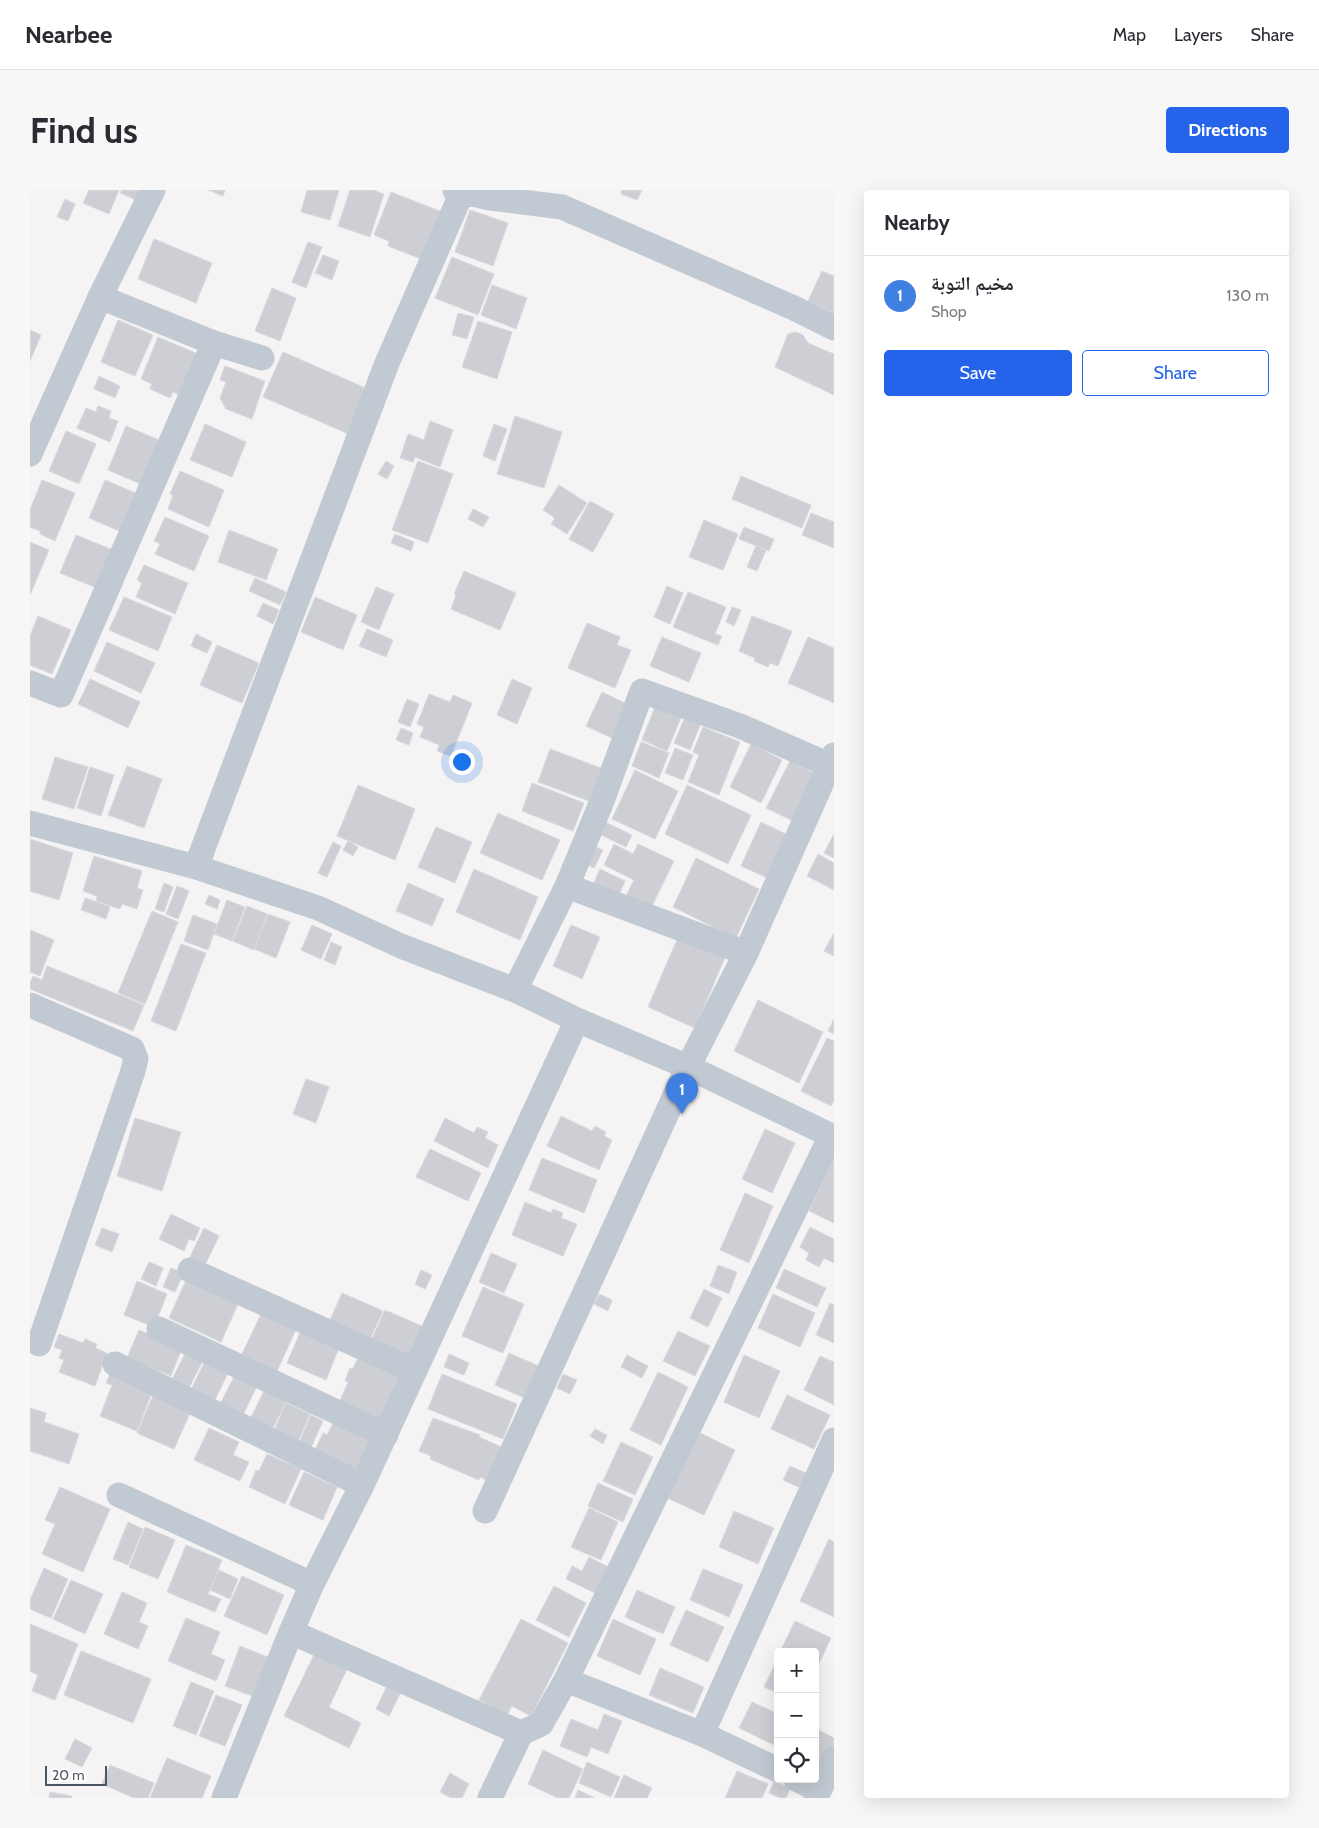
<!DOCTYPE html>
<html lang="en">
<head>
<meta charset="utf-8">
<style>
	:root { --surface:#fff; --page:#f7f7f7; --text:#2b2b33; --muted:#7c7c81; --line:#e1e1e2; --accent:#2563eb }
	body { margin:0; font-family:Cabin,"Noto Naskh Arabic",sans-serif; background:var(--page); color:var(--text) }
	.controls { position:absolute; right:15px; bottom:15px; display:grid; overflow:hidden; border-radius:5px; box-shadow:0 5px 20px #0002 }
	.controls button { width:45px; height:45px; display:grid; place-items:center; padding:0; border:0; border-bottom:1px solid var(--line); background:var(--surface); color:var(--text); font:25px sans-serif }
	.scale { position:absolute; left:15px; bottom:12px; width:62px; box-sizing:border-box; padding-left:5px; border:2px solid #4a5661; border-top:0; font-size:14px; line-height:18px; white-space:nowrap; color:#4a5661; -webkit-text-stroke:4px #fff; paint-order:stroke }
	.you { position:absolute; left:431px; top:571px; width:18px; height:18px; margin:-12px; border:4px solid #fff; border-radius:50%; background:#1a73e8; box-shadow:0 0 0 8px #1a73e833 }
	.badge { display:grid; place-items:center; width:32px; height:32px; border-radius:50%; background:var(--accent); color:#fff; font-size:16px; font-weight:700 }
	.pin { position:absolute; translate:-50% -41px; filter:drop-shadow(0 1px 2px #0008) }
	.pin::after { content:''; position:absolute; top:26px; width:18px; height:15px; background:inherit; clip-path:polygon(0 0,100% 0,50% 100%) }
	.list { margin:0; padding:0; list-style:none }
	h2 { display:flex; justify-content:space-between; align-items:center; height:65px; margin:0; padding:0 20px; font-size:21px }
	h2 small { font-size:16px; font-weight:400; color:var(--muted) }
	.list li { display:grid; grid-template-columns:32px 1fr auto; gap:15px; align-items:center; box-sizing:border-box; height:80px; padding:0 20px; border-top:1px solid var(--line) }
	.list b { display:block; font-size:19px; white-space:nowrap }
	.list p { margin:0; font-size:16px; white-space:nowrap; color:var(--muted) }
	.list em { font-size:16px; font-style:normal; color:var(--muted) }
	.actions { display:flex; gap:10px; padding:15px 20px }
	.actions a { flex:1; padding:11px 0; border:1px solid var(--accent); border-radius:5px; text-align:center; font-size:18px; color:var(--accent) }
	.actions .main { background:var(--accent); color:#fff }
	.icon { flex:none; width:28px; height:28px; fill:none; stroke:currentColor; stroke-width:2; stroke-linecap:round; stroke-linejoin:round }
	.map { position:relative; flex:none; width:804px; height:1608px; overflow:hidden; border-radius:5px }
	header { display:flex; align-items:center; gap:30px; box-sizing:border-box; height:70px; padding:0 25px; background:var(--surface); border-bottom:1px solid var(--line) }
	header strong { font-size:24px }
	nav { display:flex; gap:28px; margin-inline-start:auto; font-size:18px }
	.intro { display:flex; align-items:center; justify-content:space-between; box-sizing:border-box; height:120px; padding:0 30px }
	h1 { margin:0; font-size:35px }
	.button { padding:12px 22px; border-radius:5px; background:var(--accent); color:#fff; font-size:18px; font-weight:700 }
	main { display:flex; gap:30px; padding:0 30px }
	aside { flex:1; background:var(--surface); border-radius:5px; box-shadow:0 5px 20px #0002 }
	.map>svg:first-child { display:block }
</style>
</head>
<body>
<header>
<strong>Nearbee</strong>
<nav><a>Map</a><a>Layers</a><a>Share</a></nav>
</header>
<div class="intro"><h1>Find us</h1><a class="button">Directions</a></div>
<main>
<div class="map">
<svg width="804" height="1608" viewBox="0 0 804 1608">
	<rect width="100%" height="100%" fill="#f5f3f3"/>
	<path fill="#cdcfd5" stroke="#d7d9de" d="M59,0H89L79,24L53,13Z
		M92,0H118L113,13L90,3Z
		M178,0H195L193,6Z
		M277,0H309L300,30L271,22Z
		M320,0H343L354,4L340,47L308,36Z
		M592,0H612L607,10L591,4Z
		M361,2L415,23L396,71L358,56L359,51L344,45Z
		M35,9L45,14L38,31L27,27Z
		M440,20L478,33L463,76L425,62Z
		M124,49L182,73L166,113L108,89Z
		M278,52L292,57L276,98L262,92Z
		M293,65L309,71L302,90L285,83Z
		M422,67L464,84L448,125L405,108Z
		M792,81L804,86V124L778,111Z
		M462,95L497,108L486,139L451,125Z
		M242,98L266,108L250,151L225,141Z
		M428,123L444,127L437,149L422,145Z
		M88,130L123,145L105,186L71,172Z
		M448,131L482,142L467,189L432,177Z
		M0,140L11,145L0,171Z
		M766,142L773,145L778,153L804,164V205L745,177L758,144Z
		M128,147L168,164L151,206L143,202L140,208L120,199L122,194L111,189Z
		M253,162L340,200L321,245L233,207Z
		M195,176L235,191L222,229L196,219L190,208L196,192L190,190Z
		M69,186L90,196L85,208L64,199Z
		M68,216L81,221L79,228L88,231L80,252L47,238L56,218L66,222Z
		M485,226L532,242L514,298L467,284Z
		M400,231L423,240L410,277L385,267L383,272L370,268L378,244L394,250Z
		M175,234L216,252L202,287L160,270Z
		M464,234L477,239L465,271L453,266Z
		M96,236L131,251L113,295L78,280Z
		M36,241L66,254L49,294L19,281Z
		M356,271L364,276L357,289L348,284Z
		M388,271L423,284L398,353L362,340Z
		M150,281L194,300L179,337L138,319L143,305L140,304Z
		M711,286L781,315L772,338L702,309Z
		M12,290L45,303L25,351L10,344V341L0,337V320Z
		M75,290L110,305L94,343L59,328Z
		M529,295L557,313L537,344L521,334L525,328L513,320Z
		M560,311L584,324L563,362L539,349Z
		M443,319L459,327L453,337L438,329Z
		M781,323L804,332V358L772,345Z
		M135,327L179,346L164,381L125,364L130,354L124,351Z
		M674,330L708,344L693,380L659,367Z
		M714,337L744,349L739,361L709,349Z
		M199,340L248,359L236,390L188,372Z
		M365,344L384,352L381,361L361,353Z
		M46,345L83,360L67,398L30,383Z
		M0,352L19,360L0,405Z
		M726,356L736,360L727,381L717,377Z
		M114,375L158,393L145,424L106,407L112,393L107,390Z
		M434,381L486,403L470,440L421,419L426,405L424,404Z
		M225,388L256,402L250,415L219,401Z
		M637,396L653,403L640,434L624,427Z
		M346,397L364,404L349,440L331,432Z
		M658,402L696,417L685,444L692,446L688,455L643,437Z
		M94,407L142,427L128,461L79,440Z
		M285,407L327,425L313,460L271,442Z
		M233,413L249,420L243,434L227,426Z
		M702,417L711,420L704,436L696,432Z
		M8,426L41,440L22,484L0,475V446Z
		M722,426L762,441L748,476L740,473L738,477L724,471L725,468L709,461Z
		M557,433L590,447L587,455L601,460L585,498L538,478Z
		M337,439L363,450L356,467L329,456Z
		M166,444L182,452L177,463L161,456Z
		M632,447L671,463L659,492L620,476Z
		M778,447L804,458V513L758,493Z
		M77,452L125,473L111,503L64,481Z
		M187,455L229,473L212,513L170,495Z
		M60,489L110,512L98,538L48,514Z
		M482,489L502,498L487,534L467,525Z
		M572,502L597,514L582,548L556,536Z
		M399,504L420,512L423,505L442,513L421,566L407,561L409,555L390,547L394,537L387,534Z
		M377,509L389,514L380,537L368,532Z
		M626,514L652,525L637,561L612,550Z
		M655,527L671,533L660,560L644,553Z
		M673,537L710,552L689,605L658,592L669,565L663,562Z
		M371,538L383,543L379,555L366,550Z
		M611,552L639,563L629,588L602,576Z
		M721,554L752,570L731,613L700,597Z
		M645,558L663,565L653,590L635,583Z
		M520,559L571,578L559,611L508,592Z
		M25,567L58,577L44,619L12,609Z
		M760,571L786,584L763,631L736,618Z
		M97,576L132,589L114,638L78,625Z
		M60,577L84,585L71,626L47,618Z
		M605,580L648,601L625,649L582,629Z
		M502,593L554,613L543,641L492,621Z
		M328,595L385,619L365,670L307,646Z
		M657,595L721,625L698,674L635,644Z
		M468,623L530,650L512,690L450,663Z
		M571,630L602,645L596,657L565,642Z
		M731,632L760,646L740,689L711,676Z
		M406,637L442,652L425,693L388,677Z
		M804,644V668L794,663Z
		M0,649L43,663L29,710L0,701Z
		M318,651L328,657L323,666L313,660Z
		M303,652L311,656L297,687L288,683Z
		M584,654L603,664L608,654L644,671L620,720L595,708L604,690L574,675Z
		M562,655L573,660L564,678L554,673Z
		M788,664L804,673V700L777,686Z
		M64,666L112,681L107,698L113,700L107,719L92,714L90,719L66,711L67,706L53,701Z
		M666,668L729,699L706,748L643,717Z
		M444,679L508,707L490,750L426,722Z
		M570,679L595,691L588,707L563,695Z
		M134,693L143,697L134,722L125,719Z
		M378,693L414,709L402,736L366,721Z
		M147,696L159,701L148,729L136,724Z
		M179,705L190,710L187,719L175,714Z
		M55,708L80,717L76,729L51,720Z
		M197,710L215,717L202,751L184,744Z
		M217,716L237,724L224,760L203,751Z
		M122,721L148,732L115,814L88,803Z
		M238,724L260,732L246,768L224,759Z
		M163,725L187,734L178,760L154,751Z
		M282,735L302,744L291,769L271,760Z
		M541,735L570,747L552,789L523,776Z
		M0,740L24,750L10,786L0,782Z
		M804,743V766L794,761Z
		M649,745L696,765L665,838L618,817Z
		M301,752L312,757L305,775L294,770Z
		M151,754L176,763L146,841L121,831Z
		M17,776L114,815L103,841L0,799V793L3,786L12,790Z
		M728,810L793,842L769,893L704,861Z
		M804,829V844L798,841Z
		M797,848L804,851V910L801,916L771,901Z
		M276,889L299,897L286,933L263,924Z
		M531,926L562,941L565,936L576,942L574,946L582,950L569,980L517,956Z
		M105,928L151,942L132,1001L87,986Z
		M415,928L444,943L447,937L458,942L455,948L468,955L458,978L404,951Z
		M735,939L765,953L742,1003L712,989Z
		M400,959L451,983L438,1011L386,987Z
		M512,968L567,990L554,1023L499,1000Z
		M804,968V1033L779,1021Z
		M715,1003L743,1016L719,1073L690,1060Z
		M495,1012L521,1023L523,1019L533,1023L531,1028L547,1034L533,1066L482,1045Z
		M141,1024L170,1038L164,1051L159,1049L154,1061L129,1049Z
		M780,1037L804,1049V1073L794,1068L789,1077L776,1070L779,1063L770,1057Z
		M72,1038L89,1044L82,1062L65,1055Z
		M174,1038L189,1046L174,1077L159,1069Z
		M461,1063L487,1074L474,1103L449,1092Z
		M119,1072L133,1078L126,1096L111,1089Z
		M688,1075L707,1082L699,1104L680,1096Z
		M141,1078L154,1083L145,1102L133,1097Z
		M754,1079L796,1098L787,1117L746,1098Z
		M391,1080L402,1085L395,1099L385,1094Z
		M157,1088L209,1112L191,1152L139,1128Z
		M107,1091L137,1104L124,1137L94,1125Z
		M453,1097L494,1114L473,1163L432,1146Z
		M674,1099L692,1108L678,1137L660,1128Z
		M312,1103L353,1121L338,1153L298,1135Z
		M569,1104L582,1110L578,1121L564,1114Z
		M743,1104L785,1123L770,1157L728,1138Z
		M800,1113L804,1115V1153L786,1145Z
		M235,1116L269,1133L247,1181L212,1164Z
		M355,1120L394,1137L379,1173L339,1155Z
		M273,1136L311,1153L296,1190L257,1173Z
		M109,1140L152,1158L141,1186L97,1168Z
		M648,1141L680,1156L665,1186L633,1171Z
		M29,1144L53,1153L55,1149L67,1154L65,1158L77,1163L65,1196L29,1182L34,1170L29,1168L32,1160L24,1157Z
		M157,1160L174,1168L157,1202L140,1193Z
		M479,1163L511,1177L497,1209L465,1195Z
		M419,1164L439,1173L434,1185L414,1177Z
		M329,1165L370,1182L350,1230L309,1213L318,1192L315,1191L320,1178L323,1179Z
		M597,1165L618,1176L612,1188L591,1177Z
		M714,1165L750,1181L729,1228L694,1212Z
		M790,1166L804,1172V1215L774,1200Z
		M176,1169L199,1181L182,1216L159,1204Z
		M83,1177L124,1197L107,1241L70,1226L82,1195L76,1193Z
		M628,1182L658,1197L631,1255L600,1240Z
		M206,1183L228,1194L213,1225L190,1214Z
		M412,1184L487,1214L473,1249L398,1219Z
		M533,1184L547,1190L540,1204L527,1198Z
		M234,1201L256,1212L242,1240L220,1229Z
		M123,1205L161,1221L144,1259L107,1243Z
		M757,1205L800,1225L784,1259L741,1239Z
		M256,1213L280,1224L267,1254L243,1243Z
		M0,1218L16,1223L14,1232L49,1244L39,1274L0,1261Z
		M281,1225L293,1231L280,1260L268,1255Z
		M306,1227L347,1247L331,1281L285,1260L293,1243L297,1245Z
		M403,1228L450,1245L449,1247L476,1259L462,1292L450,1287L449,1290L400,1269L401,1266L389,1261Z
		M179,1238L209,1252L203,1265L219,1272L210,1291L164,1270Z
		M565,1239L577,1245L573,1254L560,1246Z
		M662,1239L705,1260L674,1325L631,1305Z
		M591,1252L623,1267L605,1305L573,1291Z
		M237,1264L271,1279L255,1314L219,1297L226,1280L229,1281Z
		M760,1276L778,1284L771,1298L753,1290Z
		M274,1282L307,1297L293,1330L259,1315Z
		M568,1293L603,1309L593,1332L558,1316Z
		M30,1297L80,1319L53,1382L12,1364L25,1334L15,1330Z
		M559,1318L588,1332L571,1370L541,1357Z
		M704,1321L744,1338L728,1374L689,1357Z
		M98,1332L113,1339L98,1375L83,1369Z
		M115,1337L145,1350L128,1389L99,1377Z
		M799,1349L804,1352V1427L770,1411Z
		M156,1355L192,1370L178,1404L191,1409L185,1422L137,1402Z
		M559,1367L582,1379L569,1405L536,1389L542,1376L552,1381Z
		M14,1378L38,1389L21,1428L0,1419V1410Z
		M673,1379L713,1395L699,1427L660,1410Z
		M189,1380L208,1389L200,1409L180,1400Z
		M212,1386L254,1405L237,1445L194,1426Z
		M41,1390L73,1404L55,1444L23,1429Z
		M524,1396L556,1413L539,1447L506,1430Z
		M607,1400L645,1417L633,1444L595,1427Z
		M92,1402L117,1413L109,1432L118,1436L108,1459L74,1444Z
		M656,1420L694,1437L678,1472L640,1455Z
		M156,1428L190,1442L181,1464L195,1470L186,1491L138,1471Z
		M491,1429L538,1453L501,1526L482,1516L477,1525L449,1510Z
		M583,1429L626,1449L610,1485L567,1466Z
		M765,1431L801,1448L785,1482V1462H750Z
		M0,1434L48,1454L25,1510L2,1501L8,1485L0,1481Z
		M210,1456L240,1468L225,1507L195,1496Z
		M51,1461L121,1489L103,1533L34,1505Z
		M285,1463L317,1479L299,1517L331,1533L319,1558L254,1526Z
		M748,1468V1503L734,1497Z
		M630,1478L674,1497L663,1523L619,1505Z
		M161,1492L184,1501L166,1545L143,1536Z
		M357,1496L371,1502L359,1526L346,1519Z
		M186,1505L212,1515L195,1556L169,1546Z
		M722,1512L748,1524V1557L709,1538Z
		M574,1524L592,1531L578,1564L561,1557L557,1567L530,1556L541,1529L568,1540Z
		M785,1538L804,1548V1559L785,1580Z
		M45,1549L62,1558L52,1577L35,1569Z
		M513,1560L553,1579L539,1608H528L498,1594Z
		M137,1568L181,1586L172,1608H120Z
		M557,1572L590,1587L581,1607L549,1593Z
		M80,1575L124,1593L118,1608H104L72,1594Z
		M707,1581L738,1594L732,1608H695Z
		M420,1583L439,1594L432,1608H421L410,1602Z
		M594,1585L622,1598L617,1608H584Z
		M744,1591L760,1598L756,1608H751L739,1603Z
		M548,1600L565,1608H545Z
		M20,1602L42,1606L41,1608H19Z"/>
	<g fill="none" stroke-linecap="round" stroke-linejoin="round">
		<path stroke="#c1cad2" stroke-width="25" d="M425,0L460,8L532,17L764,118L804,138
			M70,107L184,153L232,168
			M0,264L70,107L123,0
			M0,493L31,505L184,153
			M0,633L166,677L288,718L371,756L485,800L547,830L658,877L804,947
			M166,677L357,173L433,0
			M537,696L716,763
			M485,800L537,696L572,611L612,501L710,536L799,575
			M0,815L102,859L106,869L102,884L9,1154
			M160,1080L385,1181
			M129,1139L356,1245
			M85,1174L332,1295
			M89,1305L282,1394
			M455,1321L658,877L716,763L804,565
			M261,1442L491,1543
			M536,1490L672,1544L748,1580
			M672,1544L804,1250
			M766,1589L789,1600
			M194,1608L261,1442L282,1394L332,1295L547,830
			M460,1608L491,1543L511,1534L536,1490L801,946
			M786,1608L804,1569"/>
	</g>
</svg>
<div class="controls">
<button>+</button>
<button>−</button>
<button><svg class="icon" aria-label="locate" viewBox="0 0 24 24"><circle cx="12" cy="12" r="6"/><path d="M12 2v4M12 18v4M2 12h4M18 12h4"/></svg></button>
</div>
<div class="scale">20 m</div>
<div class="you"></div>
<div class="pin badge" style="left:652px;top:924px;background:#3f7fe0">1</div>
</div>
<aside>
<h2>Nearby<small></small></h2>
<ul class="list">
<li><span class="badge" style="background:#3f7fe0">1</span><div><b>مخيم التوبة</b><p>Shop</p></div><em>130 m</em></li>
</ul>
<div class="actions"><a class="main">Save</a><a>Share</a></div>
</aside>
</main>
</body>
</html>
